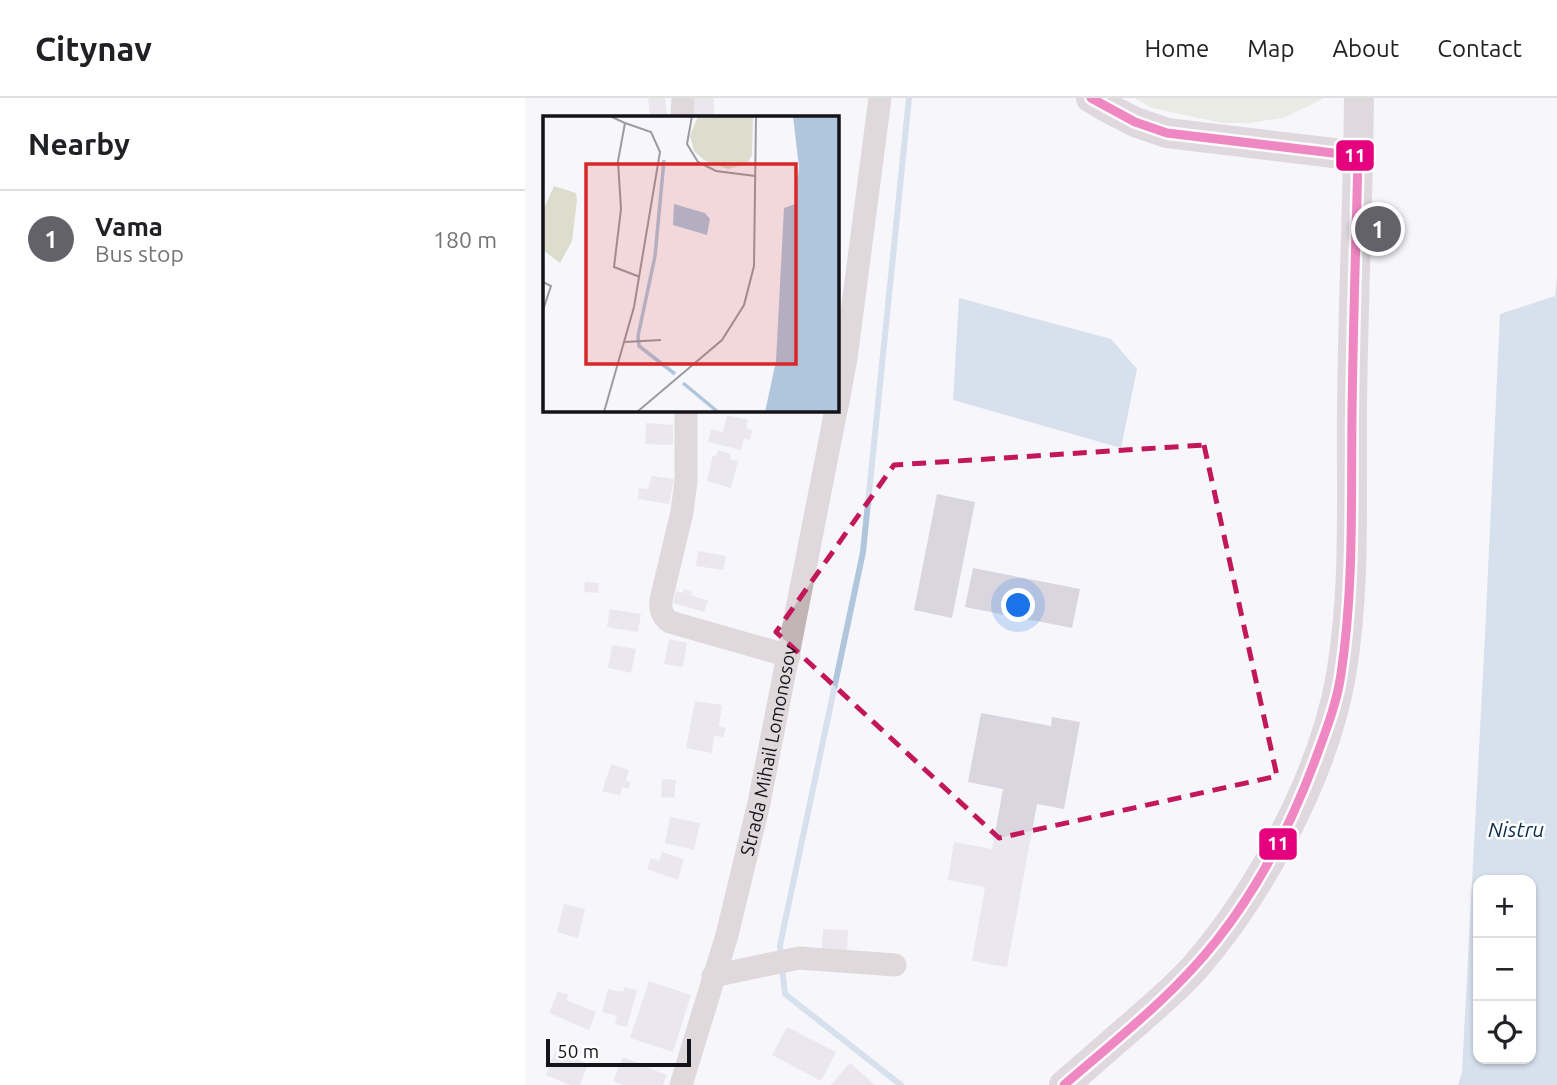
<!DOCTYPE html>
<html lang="en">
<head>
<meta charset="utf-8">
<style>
	:root { --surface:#fff; --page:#f2f2f2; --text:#202124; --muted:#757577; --line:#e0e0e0; --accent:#636268 }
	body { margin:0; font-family:Ubuntu,sans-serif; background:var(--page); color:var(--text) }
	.controls { position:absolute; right:21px; bottom:21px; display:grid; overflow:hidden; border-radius:14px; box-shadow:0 2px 5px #0004 }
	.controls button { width:63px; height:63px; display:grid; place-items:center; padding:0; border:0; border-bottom:2px solid var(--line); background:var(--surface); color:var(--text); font:35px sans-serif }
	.scale { position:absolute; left:21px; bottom:18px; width:145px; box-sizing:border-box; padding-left:7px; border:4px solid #141319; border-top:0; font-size:19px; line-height:24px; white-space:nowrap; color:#141319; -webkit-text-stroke:5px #fff; paint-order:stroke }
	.you { position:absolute; left:494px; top:508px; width:24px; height:24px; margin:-18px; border:5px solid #fff; border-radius:50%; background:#1a73e8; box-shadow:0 0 0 10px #1a73e833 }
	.badge { display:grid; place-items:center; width:46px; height:46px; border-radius:50%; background:var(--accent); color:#fff; font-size:23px; font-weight:700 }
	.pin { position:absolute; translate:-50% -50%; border:4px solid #fff; box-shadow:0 2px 7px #0006 }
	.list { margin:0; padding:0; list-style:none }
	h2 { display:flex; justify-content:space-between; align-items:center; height:91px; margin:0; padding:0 28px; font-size:30px }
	h2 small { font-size:23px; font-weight:400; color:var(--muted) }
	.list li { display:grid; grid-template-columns:46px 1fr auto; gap:21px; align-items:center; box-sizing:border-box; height:98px; padding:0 28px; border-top:2px solid var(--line) }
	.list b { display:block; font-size:26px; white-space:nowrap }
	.list p { margin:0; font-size:23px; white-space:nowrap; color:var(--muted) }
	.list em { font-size:23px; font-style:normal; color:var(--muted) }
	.icon { flex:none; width:38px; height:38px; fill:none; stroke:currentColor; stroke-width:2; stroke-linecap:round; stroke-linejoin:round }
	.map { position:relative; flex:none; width:1032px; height:987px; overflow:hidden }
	header { display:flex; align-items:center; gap:42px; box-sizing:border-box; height:98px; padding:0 35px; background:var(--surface); border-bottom:2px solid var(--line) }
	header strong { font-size:33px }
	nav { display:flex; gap:38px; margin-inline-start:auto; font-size:24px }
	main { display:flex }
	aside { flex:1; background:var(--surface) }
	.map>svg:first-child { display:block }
</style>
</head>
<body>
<header>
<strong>Citynav</strong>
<nav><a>Home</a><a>Map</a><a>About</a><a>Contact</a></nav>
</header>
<main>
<aside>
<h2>Nearby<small></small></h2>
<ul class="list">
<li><span class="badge">1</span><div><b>Vama</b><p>Bus stop</p></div><em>180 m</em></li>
</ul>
</aside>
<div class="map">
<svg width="1032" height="987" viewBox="0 0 1032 987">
	<rect width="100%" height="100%" fill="#f7f6fb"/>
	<path fill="#dcddcc" d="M610,0H798L794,3L758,20L724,25H697L627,10Z"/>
	<path fill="#b0c6dc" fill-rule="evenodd" d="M1032,179V987H933L937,974L960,537L975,216L1030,198ZM953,782H1006V961H953Z
		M434,200L586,241L612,271L596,350L428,302Z"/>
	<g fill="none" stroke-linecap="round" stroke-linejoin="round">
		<path stroke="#b0c6dc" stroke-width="6" d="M256,859L255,847L338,454L384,0
			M257,869L260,896L376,987"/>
	</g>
	<path fill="#dad6df" d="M123,0H140L142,19H125Z
		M167,0H189V19H167Z
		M202,317L223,322L221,330L227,332L225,342L219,340L216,352L183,344L186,331L198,334Z
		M121,325L148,327V347L120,346Z
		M193,352L206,356L205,361L213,363L206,390L182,383L188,357L191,358Z
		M127,378L149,381L144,406L113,401L114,390L123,391Z
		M412,396L450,404L427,520L389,512Z
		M173,453L201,458L198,472L171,468Z
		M448,470L555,491L547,530L440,509Z
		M60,484L74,485L73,495L59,494Z
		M159,491L167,494L166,497L183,503L179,514L148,505L151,493L158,495Z
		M85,511L116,516L113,534L82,529Z
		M144,541L162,545L158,569L139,566Z
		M87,547L111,551L106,575L83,570Z
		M170,603L197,607L194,628L201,630L198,640L189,637L187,655L161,650Z
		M456,615L526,628L527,619L555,624L539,711L512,706L482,869L447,863L460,789L423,782L429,744L467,751L478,691L443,684Z
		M86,666L104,672L101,682L106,684L103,691L97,689L95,698L77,693Z
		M137,681L151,682L149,700L136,699Z
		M145,719L175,725L169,752L140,745Z
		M137,754L159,761L153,782L122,771L126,760L134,763Z
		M39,806L60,811L53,840L32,834Z
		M298,831L323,832L322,852L297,851Z
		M124,883L166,897L148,954L105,940Z
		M100,889L112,892L102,929L90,926L92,918L77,914L83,891L98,894Z
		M33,893L44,897L41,902L71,914L64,932L24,915Z
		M262,929L311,954L296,983L247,957Z
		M31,952L63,966L55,987H45L21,977Z
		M98,959L142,977L138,987H98L88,983Z
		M325,965L350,987H306Z"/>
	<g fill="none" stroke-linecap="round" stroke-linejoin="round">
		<g stroke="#c1b5b6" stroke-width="23">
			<path d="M157,19L158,0"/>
			<path d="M312,309L321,260L355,0"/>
			<path d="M161,312V383L157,414L136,502C135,512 137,518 145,524L264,558"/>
			<path d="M188,878L274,860L370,867"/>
			<path id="s1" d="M156,987L202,837L234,705L311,312"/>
		</g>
		<path stroke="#c1b7ba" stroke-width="30" d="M566,0L581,9L610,24L642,35L833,58
			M539,987C564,966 588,944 613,923C633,905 655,887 672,867C737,791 799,676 816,577C831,489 826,399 827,310C828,207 833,104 834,0"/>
		<g stroke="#fff" stroke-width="14">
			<path id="bus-1" d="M539,987C592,941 649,897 692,842C736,786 768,723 792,657C802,630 812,604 816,576C829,490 826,403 827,317C828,231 831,144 833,58L642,35L610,24L566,0"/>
		</g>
		<use href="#bus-1" stroke="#e5007d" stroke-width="9"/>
	</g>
	<path d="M0 0H1032V987H0ZM679,347L752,678L474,740L251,534L369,367Z" fill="#f7f6fb" fill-opacity=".55" fill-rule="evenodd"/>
	<path fill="none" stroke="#c2185b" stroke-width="5" stroke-dasharray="14 9" stroke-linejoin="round" d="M679,347L752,678L474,740L251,534L369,367Z"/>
	<g text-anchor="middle" stroke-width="5" stroke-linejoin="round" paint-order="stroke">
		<g font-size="19" fill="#141319" stroke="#fff">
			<text dy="7" stroke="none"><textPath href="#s1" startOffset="346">Strada Mihail Lomonosov</textPath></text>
		</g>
		<g font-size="21" font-style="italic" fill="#072c4a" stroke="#fff">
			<text x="991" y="739">Nistru</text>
		</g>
	</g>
	<g transform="translate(18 18)">
		<rect width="296" height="296" fill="#f7f6fb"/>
		<path d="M155,0H210L209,39L204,48L185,53L161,44L151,35L147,20ZM11,70L33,77L34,84L29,125L17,147L0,134V95Z" fill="#dcddcc"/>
		<path d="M250,0H296V296H222L233,245L241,92L252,88L256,51ZM131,88L162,97L167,103L164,119L130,109Z" fill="#b0c6dc"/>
		<path fill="none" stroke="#b0c6dc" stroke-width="3.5" d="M121,44L112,140L95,220L96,230L132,258M140,267L175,296"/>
		<path fill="none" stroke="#9c9ba1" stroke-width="2" d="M67,0L82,7L75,45L78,93L71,151L97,161M149,0L144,28L155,46L173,55L212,60M0,166L8,170L0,194M82,226L118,224M61,296L91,191L117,36L108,16L82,7M94,296L179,224L201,189L211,150L213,0"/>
		<path fill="#d62828" fill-opacity="0.15" stroke="#d62828" stroke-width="3.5" d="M43,48H253V248H43Z"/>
		<rect width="296" height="296" fill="none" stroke="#141319" stroke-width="3.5"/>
	</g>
	<g stroke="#fff" stroke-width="2.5">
		<rect x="810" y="41" width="40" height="33" rx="7" fill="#e5007d"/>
		<rect x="733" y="729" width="40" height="34" rx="7" fill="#e5007d"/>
	</g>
	<g font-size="19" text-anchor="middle" font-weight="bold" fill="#fff">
		<text x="830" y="64">11</text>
		<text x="753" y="752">11</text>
	</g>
</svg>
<div class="controls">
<button>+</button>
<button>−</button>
<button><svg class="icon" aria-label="locate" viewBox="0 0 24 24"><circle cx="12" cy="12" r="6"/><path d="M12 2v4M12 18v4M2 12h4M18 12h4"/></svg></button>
</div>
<div class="scale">50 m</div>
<div class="you"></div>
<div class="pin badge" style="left:853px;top:131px">1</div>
</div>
</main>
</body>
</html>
